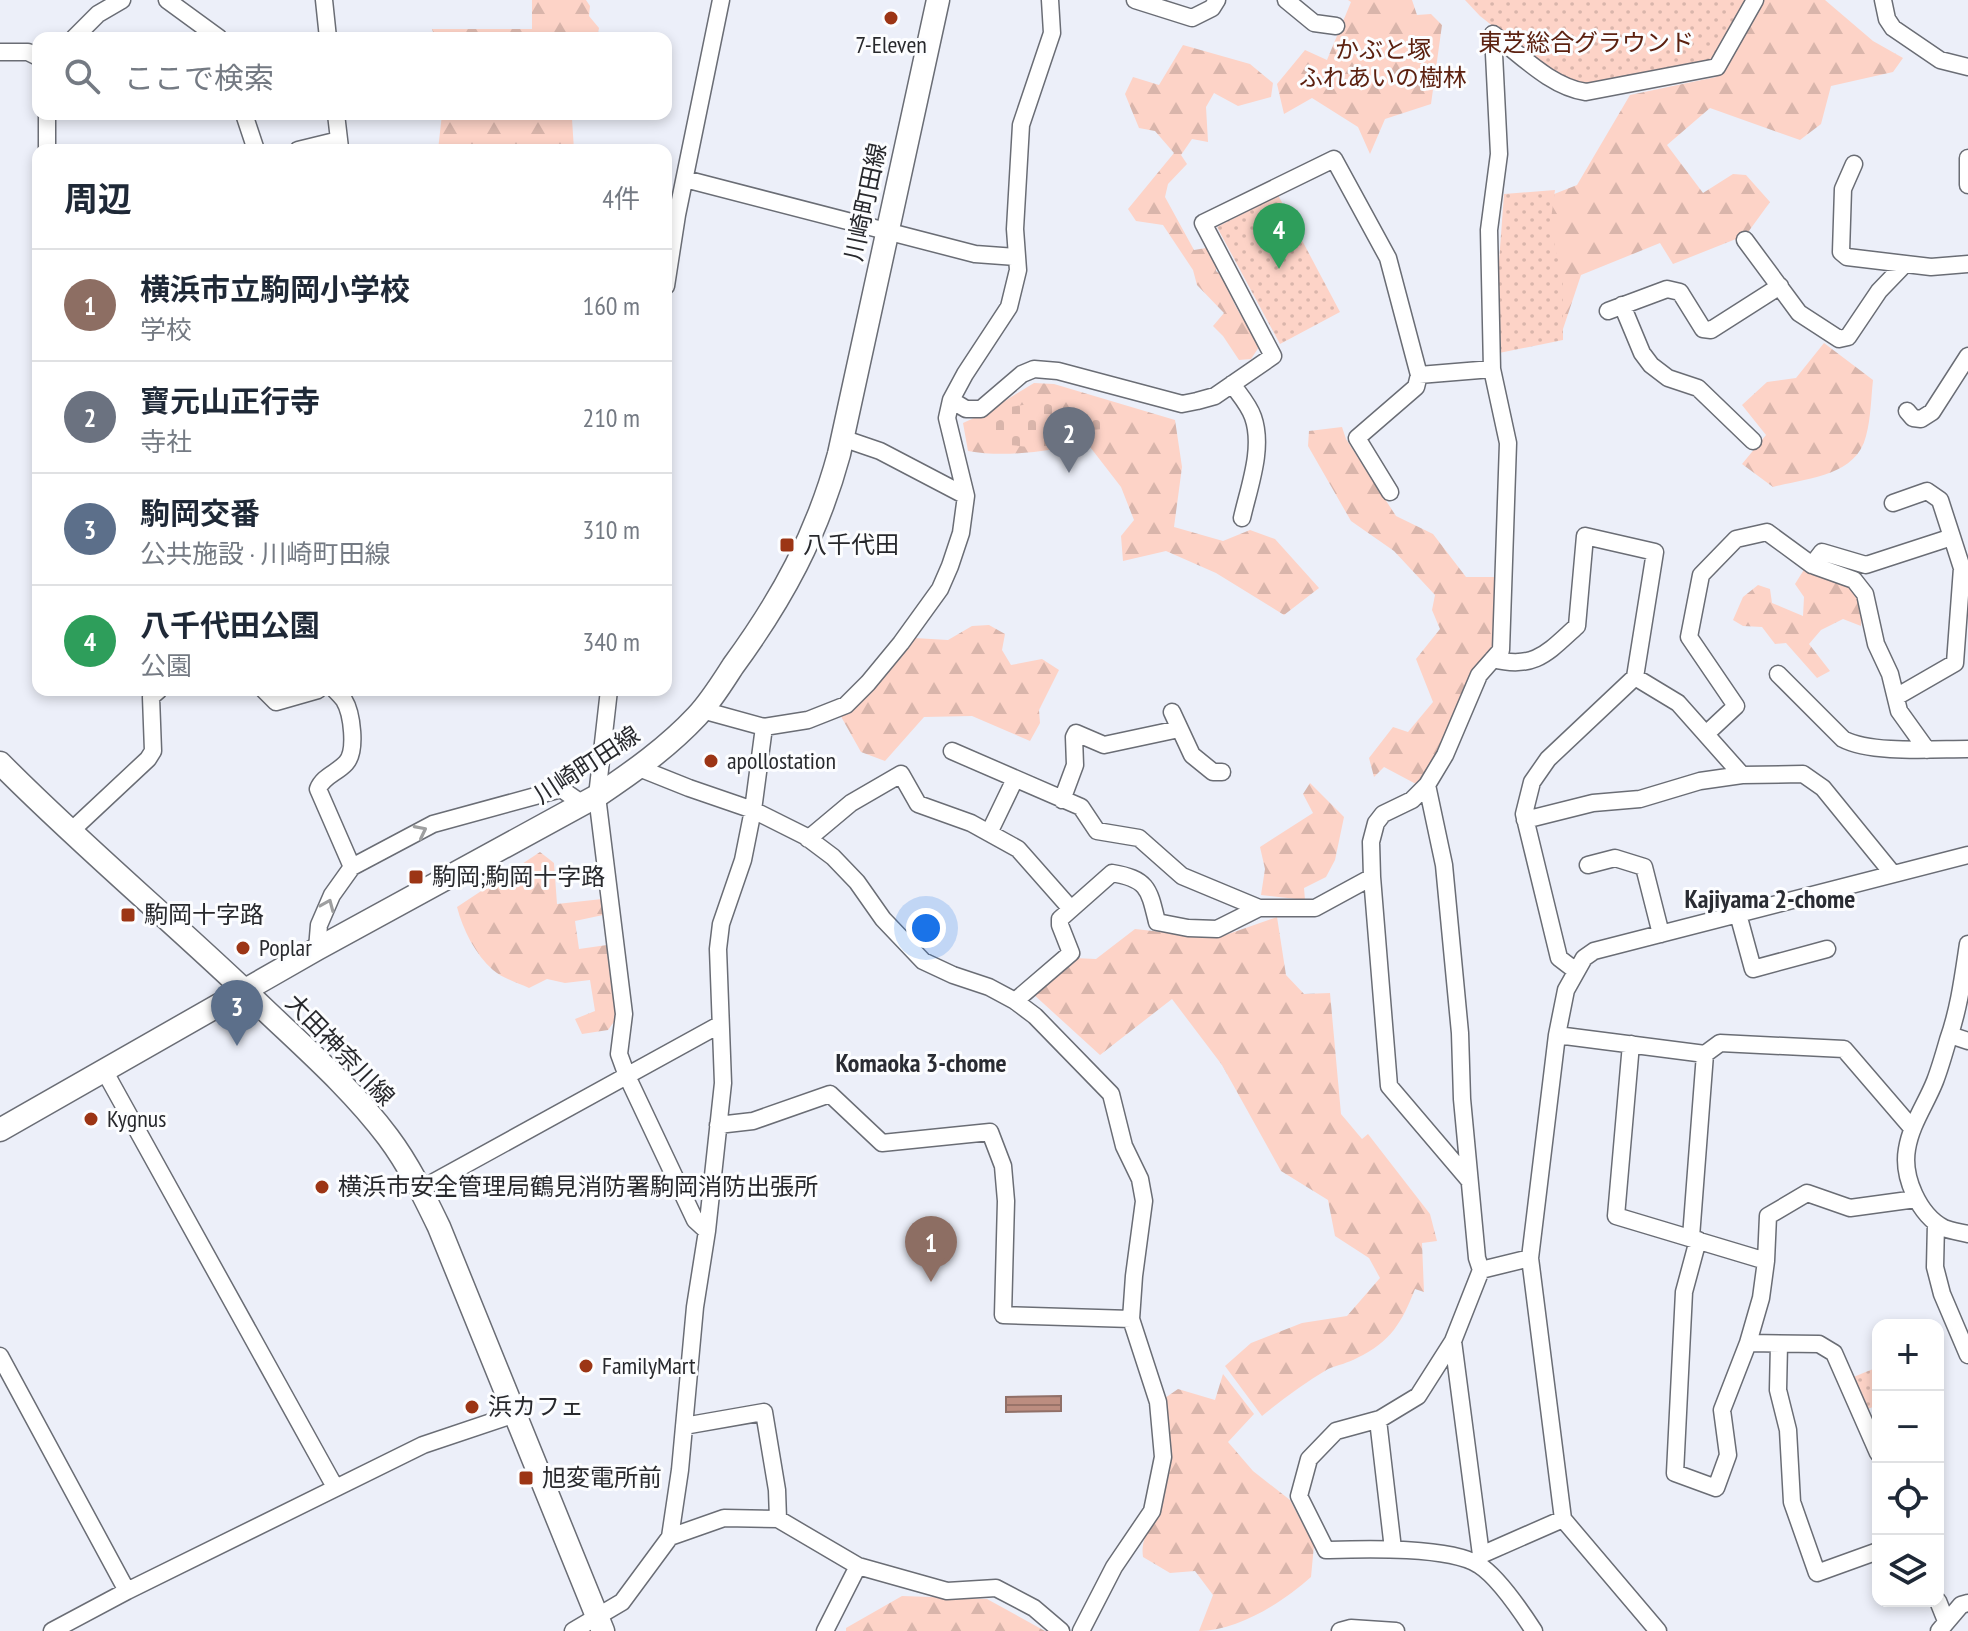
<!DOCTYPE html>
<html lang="ja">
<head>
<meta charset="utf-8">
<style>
	:root { --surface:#fff; --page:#f6f6f7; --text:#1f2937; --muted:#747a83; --line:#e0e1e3; --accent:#1a73e8 }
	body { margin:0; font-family:"PT Sans Narrow","Noto Sans JP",sans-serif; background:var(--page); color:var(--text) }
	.controls { position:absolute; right:24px; bottom:24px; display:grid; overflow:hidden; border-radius:16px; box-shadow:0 4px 12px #0003 }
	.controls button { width:72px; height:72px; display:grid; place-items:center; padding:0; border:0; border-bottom:2px solid var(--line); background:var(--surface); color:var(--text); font:40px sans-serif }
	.you { position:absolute; left:926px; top:928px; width:28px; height:28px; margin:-20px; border:6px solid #fff; border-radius:50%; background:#1a73e8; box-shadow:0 0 0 12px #1a73e833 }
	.badge { display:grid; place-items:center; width:52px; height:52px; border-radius:50%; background:var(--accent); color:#fff; font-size:26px; font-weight:700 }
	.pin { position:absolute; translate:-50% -66px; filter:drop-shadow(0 2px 4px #0008) }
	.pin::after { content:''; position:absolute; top:42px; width:28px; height:24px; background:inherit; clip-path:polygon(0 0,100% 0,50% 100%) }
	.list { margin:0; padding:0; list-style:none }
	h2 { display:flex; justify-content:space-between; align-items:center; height:104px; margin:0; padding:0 32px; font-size:34px }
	h2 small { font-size:26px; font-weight:400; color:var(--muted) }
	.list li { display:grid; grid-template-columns:52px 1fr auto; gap:24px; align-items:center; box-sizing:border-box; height:112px; padding:0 32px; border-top:2px solid var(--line) }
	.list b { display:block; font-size:30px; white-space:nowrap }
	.list p { margin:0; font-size:26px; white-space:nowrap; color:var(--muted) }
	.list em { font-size:26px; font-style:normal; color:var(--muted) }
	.icon { flex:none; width:44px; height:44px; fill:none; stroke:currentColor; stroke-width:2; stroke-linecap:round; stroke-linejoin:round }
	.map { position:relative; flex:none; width:1968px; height:1631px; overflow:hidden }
	.search { position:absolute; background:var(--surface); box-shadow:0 4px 12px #0003; left:32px; top:32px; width:640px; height:88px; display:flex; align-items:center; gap:20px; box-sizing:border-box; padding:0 28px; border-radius:16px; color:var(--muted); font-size:30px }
	.panel { position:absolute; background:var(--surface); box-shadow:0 4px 12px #0003; left:32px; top:144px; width:640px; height:552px; border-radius:16px }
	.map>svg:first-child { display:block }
</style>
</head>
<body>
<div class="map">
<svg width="1968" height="1631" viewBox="0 0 1968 1631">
	<defs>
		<pattern id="forest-firs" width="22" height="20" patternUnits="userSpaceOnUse" patternTransform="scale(2)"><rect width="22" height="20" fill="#fdd3c7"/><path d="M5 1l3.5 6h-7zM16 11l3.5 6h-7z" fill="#d9b5ab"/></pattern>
		<pattern id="cemetery-stones" width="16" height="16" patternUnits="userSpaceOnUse" patternTransform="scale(2)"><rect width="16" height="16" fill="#fdd3c7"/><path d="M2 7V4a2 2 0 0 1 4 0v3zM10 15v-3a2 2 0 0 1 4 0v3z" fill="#d9b5ab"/></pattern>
		<pattern id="park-dots" width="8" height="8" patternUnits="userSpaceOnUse" patternTransform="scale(2)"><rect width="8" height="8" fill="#fdd3c7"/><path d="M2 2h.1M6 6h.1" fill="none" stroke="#d9b5ab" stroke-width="1.8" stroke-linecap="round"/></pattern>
		<pattern id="water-rules" width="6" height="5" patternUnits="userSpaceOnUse" patternTransform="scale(2)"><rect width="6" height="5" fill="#bc8d80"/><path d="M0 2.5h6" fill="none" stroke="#997369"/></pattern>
	</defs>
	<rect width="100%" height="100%" fill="#eceff9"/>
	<path fill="url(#forest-firs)" d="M532,0H586L590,6L589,16L599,28L597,38H435L432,29H532Z
		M1348,0H1412L1417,15L1431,14L1442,25L1431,104L1385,119L1370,154L1358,127L1312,98L1284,114L1277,84L1305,50L1327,60L1351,2Z
		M1764,0H1825L1873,41L1903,58L1893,72L1831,86L1821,124L1800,140L1710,108L1667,145L1703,193L1733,174L1746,175L1770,202L1746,235L1673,264L1660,243L1581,275L1562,332L1539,200L1577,185L1630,95L1716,77Z
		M1183,45L1250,64L1273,83L1271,97L1238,106L1214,93L1206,107L1208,142L1192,139L1181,155L1187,164L1168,184L1165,197L1194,250L1206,248L1216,256V271L1222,276L1235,305L1259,347L1251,359L1239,360L1223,336L1213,326L1224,313L1197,285L1193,270L1163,225L1136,221L1128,209L1174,153L1155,131L1139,128L1125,94L1133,77L1159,85Z
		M442,114H574L572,119L574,150H438Z
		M1824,343L1873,380C1871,398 1871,418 1866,436C1856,477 1806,478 1773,487L1742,464L1766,435L1742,405L1767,382L1796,378Z
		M1034,383L1054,384L1175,420L1182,467L1174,527L1223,541L1250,530L1275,539L1319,588L1284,615L1216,573L1166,551L1123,561L1121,536L1134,520L1121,487L1087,443C1049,451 1006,458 968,451L963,423L987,412Z
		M1342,427L1346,439L1396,516L1433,534L1466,577H1497V644L1433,762L1416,784L1384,767L1374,777L1369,758L1393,727L1408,732L1433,702L1416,659L1440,629L1432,610L1435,595L1394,551L1351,521L1308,446L1309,431Z
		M1805,568C1838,579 1865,584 1861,626L1843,619L1821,630L1809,644L1830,671L1817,678L1786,643L1775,644L1762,627L1743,626L1733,620L1743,597L1758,585L1770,589L1772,603L1803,616L1804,597L1795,584Z
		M989,625L1005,634L1002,650L1011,665L1042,659L1059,670L1039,710L1040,723L1030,741L972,716L924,717L885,761L861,752L839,713L914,638L948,640L972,626Z
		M1310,783L1344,817L1335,860L1326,877L1304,888L1305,900L1261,895L1265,869L1260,847L1313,813L1303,794Z
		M540,852L554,863L557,904L602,899L603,915L575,921L579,949L607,945L616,1019L608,1030L582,1034L575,1019L595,1011L590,980L565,983L547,979L529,988C518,983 502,978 493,970C475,954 463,930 457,907Z
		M1277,917L1286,975L1304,994L1330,993L1341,1114L1362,1139L1368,1134L1430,1214L1437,1241L1422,1243L1424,1292L1415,1289C1402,1322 1391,1342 1357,1358C1348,1363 1338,1365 1328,1369C1304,1383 1283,1399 1262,1416L1225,1366L1251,1343L1302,1323L1347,1316L1380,1278L1369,1258L1335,1236L1328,1200L1281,1171L1222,1065L1172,999L1100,1055L1032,993L1074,958L1096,959L1135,929L1217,938Z
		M1223,1374L1254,1414L1228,1442L1253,1471L1290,1500L1314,1545L1311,1577C1283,1602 1238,1631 1199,1631L1213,1595L1195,1571L1170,1573L1143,1557C1140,1535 1153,1529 1159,1510C1171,1473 1168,1436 1165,1398L1178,1389L1215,1400Z
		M902,1596L987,1599L1045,1631H846V1628Z"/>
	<path fill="url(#cemetery-stones)" d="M1043,402L1078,416L1118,417L1104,429L1075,431L1058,445L1040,448L989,443V426L1006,416L1010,407Z"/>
	<path fill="url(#park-dots)" d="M1465,0H1749L1712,65L1580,88L1564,82L1480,16Z
		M1555,190L1550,226L1563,278V340L1499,353L1497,289L1504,194Z
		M1278,195L1340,312L1280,344L1217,227Z
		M1878,1367V1405L1865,1410L1851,1378Z"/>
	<path fill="url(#water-rules)" stroke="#906f67" stroke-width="2" d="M1061,1396V1411L1006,1412V1397Z"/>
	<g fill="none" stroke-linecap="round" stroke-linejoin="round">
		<g stroke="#6a6d75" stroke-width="19">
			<path id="minor" d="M167,0L219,38
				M324,0L328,38
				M1135,0L1192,18L1212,8L1217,0
				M1286,0L1314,23L1336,26
				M1883,0L1887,19L1893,28L1940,60L1968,67
				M1493,34C1521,55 1551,87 1586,92L1717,67L1755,0
				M74,38L98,14L122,0
				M0,52H28L38,57
				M244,114L256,150
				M336,114L340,148
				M47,150V114
				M298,150L339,140
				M1968,158V185
				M1854,164L1843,189L1841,252L1847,257L1931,267L1968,264
				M685,179L975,254L1016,257
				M1745,240L1799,313L1839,339L1848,337L1879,291L1905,264
				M666,286L677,215L721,0
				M1622,305L1642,353L1651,365L1668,378L1698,388L1753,441
				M1608,311L1667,289L1680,292L1703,329L1711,330L1780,286
				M1232,384C1239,394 1249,405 1253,417C1264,448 1249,487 1242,518
				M951,400L966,409H981L1022,374L1034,369L1058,371L1182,404L1197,401L1215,396L1273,356L1203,223L1334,159L1388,258L1419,375L1492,369
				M1907,411L1913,418L1921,419L1932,412L1968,356
				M842,438L880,451L966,496
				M1390,492L1357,438L1416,387L1419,375
				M1893,503L1927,491L1940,500L1952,537
				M1812,565L1854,580L1865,594L1876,644L1890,674L1899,711L1927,750
				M1493,659C1535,670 1548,652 1577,626L1585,536L1655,552L1635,677L1548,759L1532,782L1524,814L1559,958L1576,971
				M1778,674L1843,739C1871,754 1934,749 1968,749
				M1635,677L1678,703L1742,775L1803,774L1823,788L1893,874
				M264,690L276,702L318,690
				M335,690C338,693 341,696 344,700C352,713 357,751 346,763C337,773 323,776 318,789L352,867
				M609,690L597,796L624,1014L619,1054L627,1076L695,1220L707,1231
				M1172,712L1192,755L1213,772H1222
				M764,727L808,720L846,705L868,683L901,643L940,589L950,566L961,533L966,496L947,418L951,400L965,374L1009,307L1018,270L1015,229L1021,125L1052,33L1050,0
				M1706,734L1736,706L1689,637L1701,575L1736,539L1767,532L1812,565L1822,552L1866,565L1952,537L1962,568L1955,663L1896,697
				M952,751L1081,807L1097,831L1139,838L1182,876L1259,908
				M639,768L689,788L753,810L805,836L833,857L857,882L883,919L923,961L953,975L989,987L1015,1001L1035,1016L1111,1094L1124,1146L1140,1179L1144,1201L1134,1276L1131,1319L1158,1402L1163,1457L1152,1511L1114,1567L1081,1631
				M1427,785L1444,865L1460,1033L1462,1099L1477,1258L1481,1270L1453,1341L1418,1396L1380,1419L1336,1431L1309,1459L1299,1496L1326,1550C1362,1549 1449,1546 1479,1565C1498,1577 1521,1611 1534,1631
				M1062,800L1075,765L1074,737L1076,733L1104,745L1179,729
				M1525,820L1593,803L1640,799L1700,781L1742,775
				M71,831L148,759L153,751L151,697L159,690
				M989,833L1015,779
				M808,839L851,803L901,774L918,804L971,823L1018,849L1071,909
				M1588,865L1615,858L1644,867L1661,934
				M1738,914L1753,969L1827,949
				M1968,944C1963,977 1959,1009 1948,1040C1944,1054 1940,1068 1935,1081C1926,1104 1911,1124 1907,1149C1902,1177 1919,1215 1944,1228C1951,1231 1960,1232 1968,1234
				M317,949L319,925L332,895L352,867L433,824L561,789L583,804
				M1015,1001L1071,953L1060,925V919L1112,873C1148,879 1149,889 1157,922L1188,928L1217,929L1259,908H1315L1372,877
				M1557,1035L1705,1054L1720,1043L1844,1049L1912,1128
				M1950,1035L1968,1041
				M1631,1044L1616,1216L1766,1261L1768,1216L1807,1193L1850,1208L1916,1199
				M105,1072L335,1487
				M718,1125L753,1121L830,1094L882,1143L990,1132L1003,1166L1006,1201L1003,1315L1131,1319
				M1469,1180L1389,1086L1372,877L1371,842L1376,823L1383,814L1412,800L1427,785L1445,755L1479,675L1501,650L1508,443L1492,369L1489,230L1499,154L1493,34
				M421,1189L719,1025
				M1936,1223L1935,1267L1942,1294L1968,1355
				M1691,1237L1705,1054
				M1698,1240L1684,1292L1675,1473L1716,1488L1728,1455L1722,1410L1748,1343L1761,1298L1766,1261
				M1481,1270L1530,1258
				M1453,1341L1481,1555L1477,1564
				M1748,1343L1819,1344L1834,1353L1878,1453
				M1779,1344L1778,1390L1788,1430L1792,1502L1817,1573L1878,1551
				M0,1356L127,1591
				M1378,1420L1393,1549
				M684,1426L764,1412L777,1490L778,1519
				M670,1537L724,1518L778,1519L858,1566L947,1591L996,1588L1034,1608L1061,1631
				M1481,1555L1563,1519
				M1938,1601L1946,1621
				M52,1631L127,1591L423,1445L515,1414
				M573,1631L622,1602L670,1537L680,1470L695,1307L707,1231L723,1083L718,949L721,924L743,860L753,810L764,727L702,710
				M825,1631L858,1566
				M1340,1631L1351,1628L1396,1631
				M1658,1631L1563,1519L1530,1258L1557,1035L1566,990L1584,958L1594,951L1968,855
				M1939,1631L1961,1605L1968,1603"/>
		</g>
		<g stroke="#6a6d75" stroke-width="25">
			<path id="major" d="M0,763C84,848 176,924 262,1007C306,1049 352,1089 388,1137C409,1165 424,1196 439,1227L603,1631
				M0,1130L317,949L597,796C633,772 668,747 697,716C711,701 722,683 733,666C782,599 817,535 839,454L938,0"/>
		</g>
		<use href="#minor" stroke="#fff" stroke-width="16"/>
		<use href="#major" stroke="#fff" stroke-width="22"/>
	</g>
	<defs><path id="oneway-chevron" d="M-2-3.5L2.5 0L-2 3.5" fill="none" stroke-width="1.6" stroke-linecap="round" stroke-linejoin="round" transform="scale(2)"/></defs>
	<g stroke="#9e9fa0">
		<use href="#oneway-chevron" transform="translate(421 831) rotate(-27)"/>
		<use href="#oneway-chevron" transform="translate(328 905) rotate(-67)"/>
	</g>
	<g fill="#9c3515" stroke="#fcfdff" stroke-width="3">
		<circle cx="891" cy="18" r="8"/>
		<rect x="779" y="537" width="16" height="16" rx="4"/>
		<circle cx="711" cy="761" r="8"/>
		<rect x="408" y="869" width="16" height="16" rx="4"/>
		<rect x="120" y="907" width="16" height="16" rx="4"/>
		<circle cx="243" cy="948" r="8"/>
		<circle cx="91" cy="1119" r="8"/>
		<circle cx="322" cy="1187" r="8"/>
		<circle cx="586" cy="1366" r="8"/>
		<circle cx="472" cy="1407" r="8"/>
		<rect x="518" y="1470" width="16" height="16" rx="4"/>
	</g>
	<g text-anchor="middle" stroke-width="6" stroke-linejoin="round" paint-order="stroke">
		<g font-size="24" fill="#5c2110" stroke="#fcfdff">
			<text x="1586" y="51">東芝総合グラウンド</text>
			<text x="1383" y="58">かぶと塚<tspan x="1383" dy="28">ふれあいの樹林</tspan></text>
		</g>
		<g font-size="24" fill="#28292d" stroke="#fcfdff" text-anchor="start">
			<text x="891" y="53" text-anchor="middle">7-Eleven</text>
			<text x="803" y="553">八千代田</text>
			<text x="727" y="769">apollostation</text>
			<text x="432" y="885">駒岡;駒岡十字路</text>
			<text x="144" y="923">駒岡十字路</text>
			<text x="259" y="956">Poplar</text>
			<text x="107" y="1127">Kygnus</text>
			<text x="338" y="1195">横浜市安全管理局鶴見消防署駒岡消防出張所</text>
			<text x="602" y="1374">FamilyMart</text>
			<text x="488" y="1415">浜カフェ</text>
			<text x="542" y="1486">旭変電所前</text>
		</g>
		<g font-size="24" fill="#28292d" stroke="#fcfdff">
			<text transform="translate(866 202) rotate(-78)" y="8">川崎町田線</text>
			<text transform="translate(587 765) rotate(-33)" y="8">川崎町田線</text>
			<text transform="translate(340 1050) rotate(46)" y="8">大田神奈川線</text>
		</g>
		<g font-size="26" font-weight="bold" fill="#2a2c33" stroke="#fcfdff">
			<text x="1770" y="908">Kajiyama 2-chome</text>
			<text x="921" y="1072">Komaoka 3-chome</text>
		</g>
	</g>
</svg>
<div class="controls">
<button>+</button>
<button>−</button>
<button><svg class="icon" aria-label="locate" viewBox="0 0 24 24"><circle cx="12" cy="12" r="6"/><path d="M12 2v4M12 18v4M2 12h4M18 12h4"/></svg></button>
<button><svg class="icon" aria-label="layers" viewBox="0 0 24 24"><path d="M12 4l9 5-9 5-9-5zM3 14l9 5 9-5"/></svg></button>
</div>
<div class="you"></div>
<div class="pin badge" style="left:931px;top:1282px;background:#8d6e63">1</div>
<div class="pin badge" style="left:1069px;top:473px;background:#6b7280">2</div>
<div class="pin badge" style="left:237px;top:1046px;background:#5c6f8a">3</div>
<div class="pin badge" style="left:1279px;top:269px;background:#2e9e5b">4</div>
<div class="search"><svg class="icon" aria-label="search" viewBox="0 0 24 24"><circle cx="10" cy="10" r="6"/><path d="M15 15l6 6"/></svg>ここで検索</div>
<section class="panel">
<h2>周辺<small>4件</small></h2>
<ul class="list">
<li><span class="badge" style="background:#8d6e63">1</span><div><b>横浜市立駒岡小学校</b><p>学校</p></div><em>160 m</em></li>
<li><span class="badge" style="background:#6b7280">2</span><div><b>寶元山正行寺</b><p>寺社</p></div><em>210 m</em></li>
<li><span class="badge" style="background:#5c6f8a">3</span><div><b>駒岡交番</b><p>公共施設 · 川崎町田線</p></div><em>310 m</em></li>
<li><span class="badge" style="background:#2e9e5b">4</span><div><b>八千代田公園</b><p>公園</p></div><em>340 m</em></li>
</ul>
</section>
</div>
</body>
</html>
